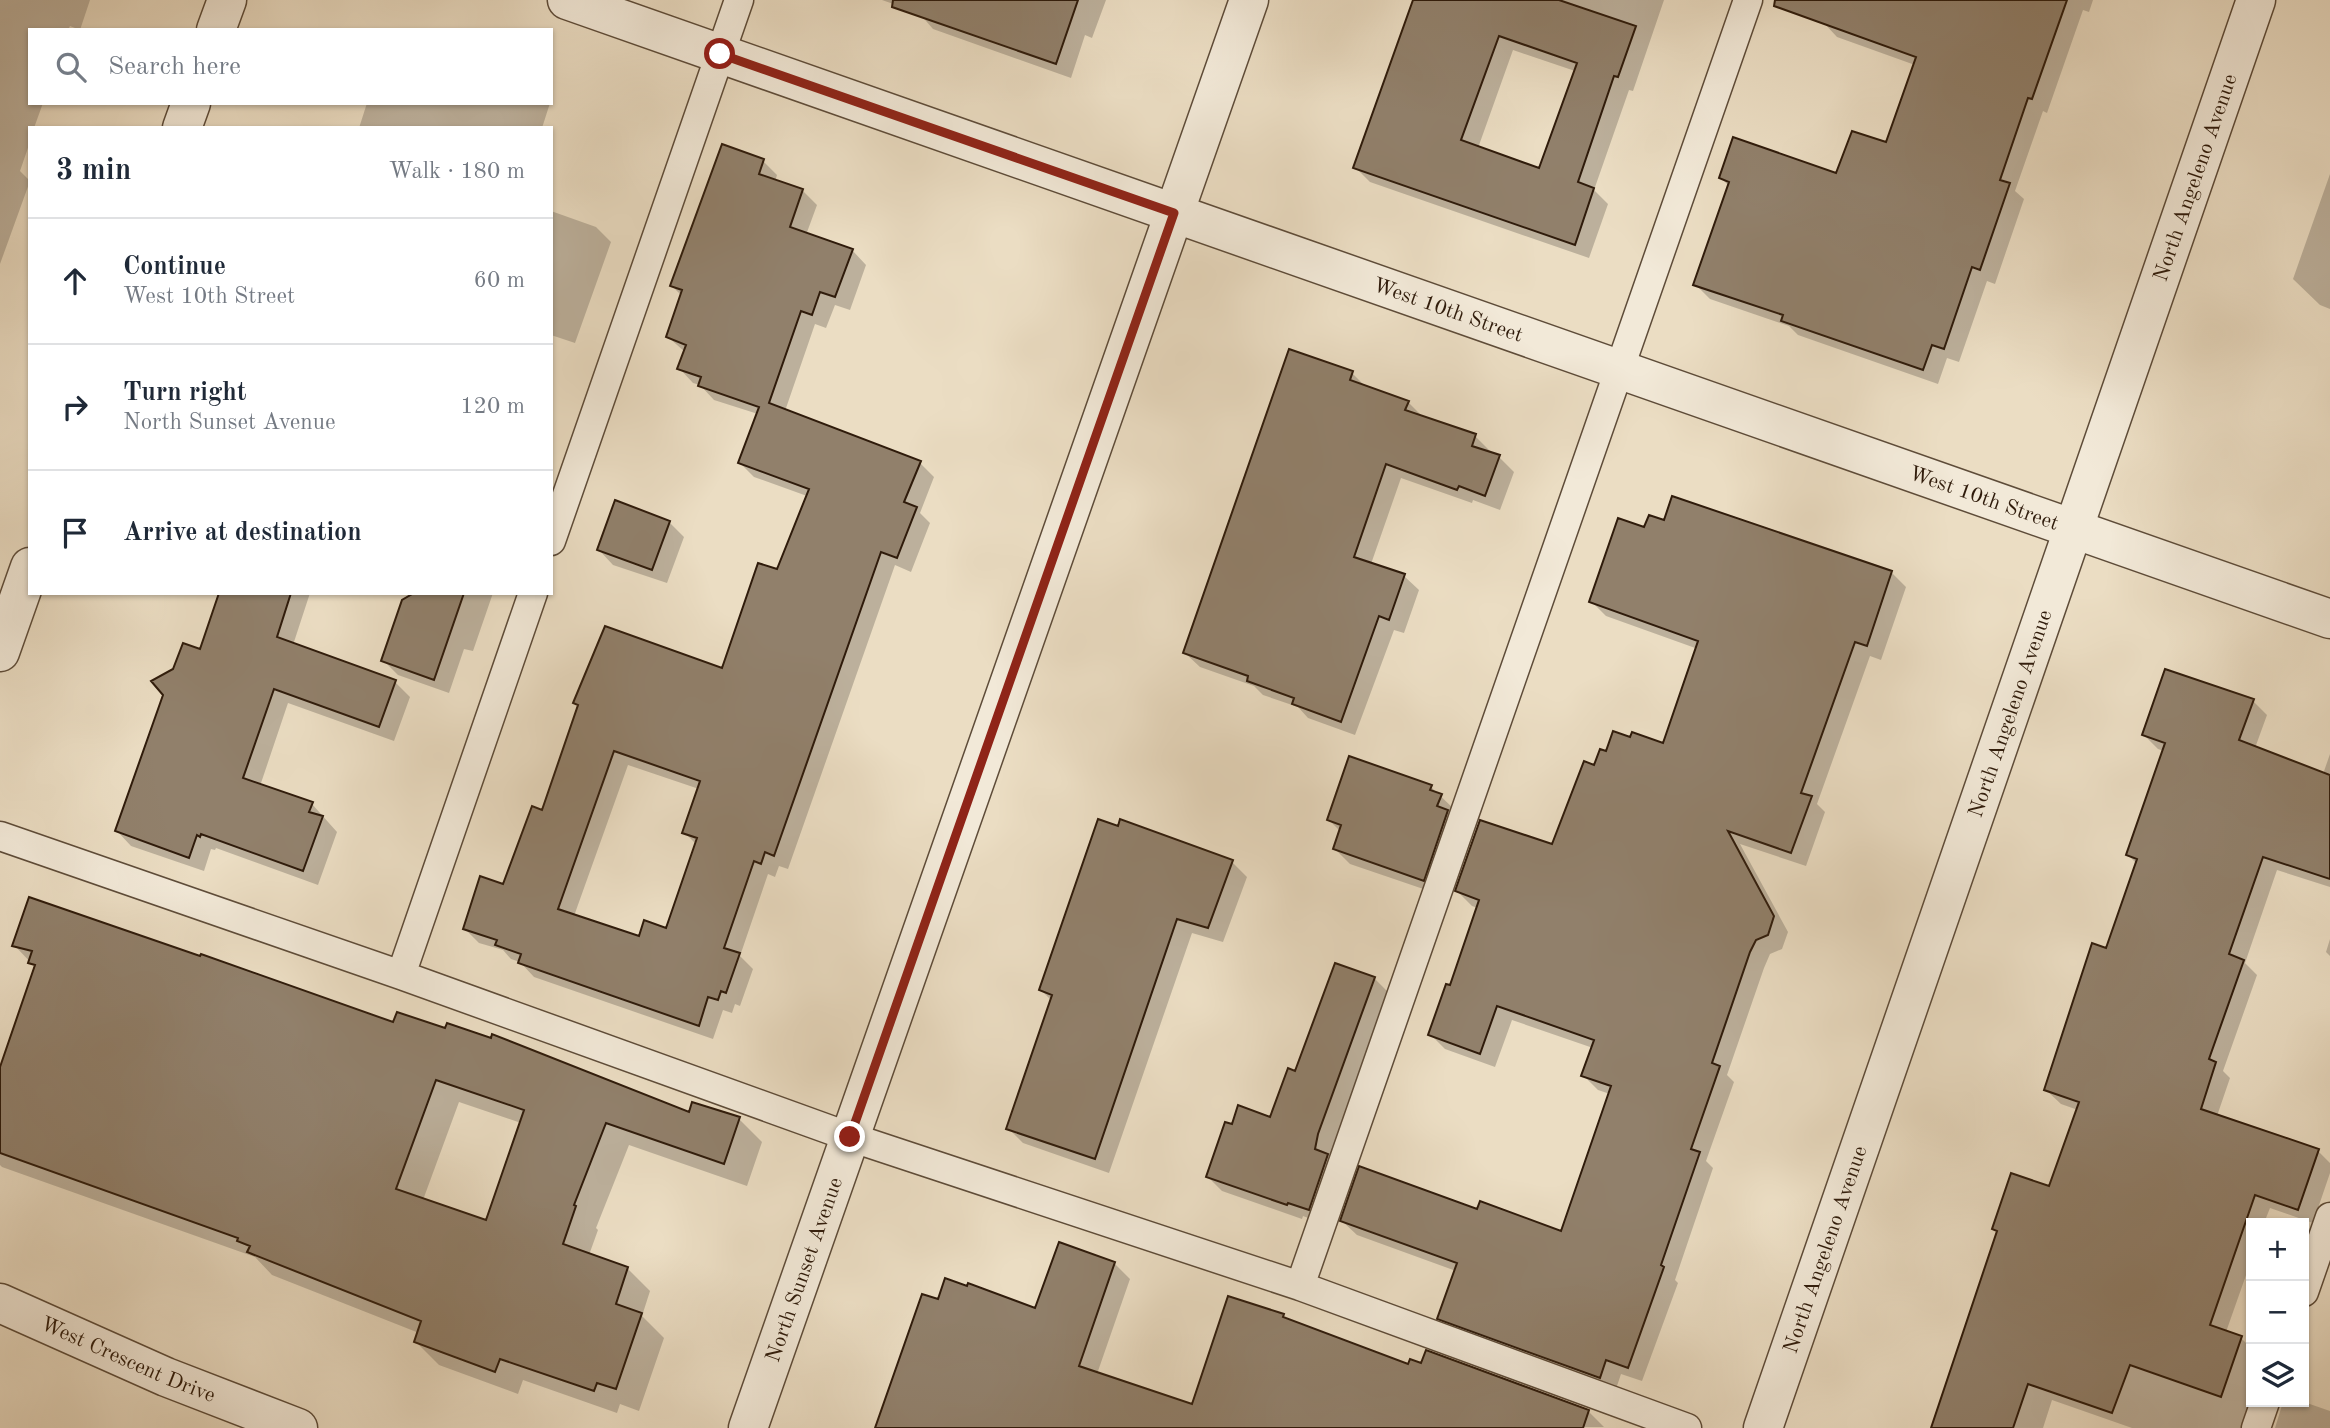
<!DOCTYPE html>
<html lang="en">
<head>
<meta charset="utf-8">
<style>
	:root { --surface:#fff; --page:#f2f2f3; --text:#1f2937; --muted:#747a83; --line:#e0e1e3 }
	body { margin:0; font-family:"Old Standard TT",serif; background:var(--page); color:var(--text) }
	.controls { position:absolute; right:21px; bottom:21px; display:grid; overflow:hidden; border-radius:0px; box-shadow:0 2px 5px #0004 }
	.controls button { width:63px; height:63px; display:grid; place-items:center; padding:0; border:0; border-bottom:2px solid var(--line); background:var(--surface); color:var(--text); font:35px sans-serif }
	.stop { position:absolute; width:21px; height:21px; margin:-16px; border:5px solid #8f2418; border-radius:50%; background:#fff }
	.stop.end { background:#8f2418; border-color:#fff; box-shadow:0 2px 7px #0008 }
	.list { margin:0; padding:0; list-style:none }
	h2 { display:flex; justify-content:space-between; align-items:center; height:91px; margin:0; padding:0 28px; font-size:30px }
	h2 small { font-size:23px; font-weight:400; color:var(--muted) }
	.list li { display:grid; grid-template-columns:46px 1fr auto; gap:21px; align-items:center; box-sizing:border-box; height:126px; padding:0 28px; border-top:2px solid var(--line) }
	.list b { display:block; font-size:26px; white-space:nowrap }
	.list p { margin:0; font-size:23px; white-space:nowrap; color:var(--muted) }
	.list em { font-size:23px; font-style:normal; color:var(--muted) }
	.icon { flex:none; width:38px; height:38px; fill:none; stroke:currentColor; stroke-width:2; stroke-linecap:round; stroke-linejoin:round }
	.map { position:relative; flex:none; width:2330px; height:1428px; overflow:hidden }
	.search { position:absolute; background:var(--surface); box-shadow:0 2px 5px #0004; left:28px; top:28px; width:525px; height:77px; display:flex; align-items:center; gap:18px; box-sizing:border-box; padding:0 24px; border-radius:0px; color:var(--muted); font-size:26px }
	.panel { position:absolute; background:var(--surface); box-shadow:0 2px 5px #0004; left:28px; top:126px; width:525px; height:469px; border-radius:0px }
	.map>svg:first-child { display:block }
</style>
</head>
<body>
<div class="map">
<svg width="2330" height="1428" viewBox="0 0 2330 1428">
	<rect width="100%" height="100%" fill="#ebddc3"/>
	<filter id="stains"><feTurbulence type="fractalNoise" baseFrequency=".00286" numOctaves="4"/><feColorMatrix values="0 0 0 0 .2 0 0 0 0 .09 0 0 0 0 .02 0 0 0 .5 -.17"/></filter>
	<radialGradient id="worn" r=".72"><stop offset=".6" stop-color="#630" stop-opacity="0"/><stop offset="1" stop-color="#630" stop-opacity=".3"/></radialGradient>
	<path fill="#0003" fill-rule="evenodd" d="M0,0H90L80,30L70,26L68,30H30V103H43L34,128H30V142L20,171L30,181L0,264Z
		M882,0H1106L1092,38L1085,35L1071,78L933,29L919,13Z
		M1415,0H1664L1633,91L1629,90L1594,190L1608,204L1589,258L1370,182L1355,167ZM1513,50L1575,71L1540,171L1478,148Z
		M1831,0H2093L2089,12L2083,10L2047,113L2043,111L2015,191L2024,199L1995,284L1987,281L1959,362L1947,358L1938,384L1798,335L1789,326L1710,299L1695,284L1729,186L1721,178L1837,175L1887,145L1915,65L1837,37L1823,22Z
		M367,103H550L542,128H359Z
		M763,161L777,175L775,182L803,191L817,205L806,235L852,250L866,265L850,310L835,305L826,328L815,324L785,411L920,463L934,477L920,513L930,523L911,572L895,565L788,869L779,866L775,877L768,874L740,956L753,969L740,1006L735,1004L732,1013L723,1010L713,1039L534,977L520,962L511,959L503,950L479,943L465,929L504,886L544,812L580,708L575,703L723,670L778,571L807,496L754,477L740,463L758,414L714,400L700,385L693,383L679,368L685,352L668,337L682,296L672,286ZM628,765L699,789L684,832L697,845L668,930L640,939L574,916Z
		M2330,174V309L2320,305L2293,279Z
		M551,211L596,227L611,242L575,343L551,335Z
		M1352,373L1367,388L1408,402L1423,417L1475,436L1490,451L1489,453L1499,457L1514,472L1500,510L1473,500L1472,503L1401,478L1371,564L1404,576L1419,590L1404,633L1394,630L1355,735L1308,718L1298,707L1263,695L1254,686L1200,667L1185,653Z
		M669,522L684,537L667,583L613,565L599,550Z
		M1645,529L1891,572L1906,587L1881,660L1870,656L1817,804L1825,812L1806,866L1740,844L1788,932L1782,949L1770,954L1764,968L1727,1075L1734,1082L1706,1161L1713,1168L1675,1280L1678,1283L1642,1381L1621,1374L1615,1392L1454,1333L1439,1318L1456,1271L1357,1235L1342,1221L1478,1211L1562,1233L1610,1094L1598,1090L1583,1075L1593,1048L1512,1020L1495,1067L1445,1049L1430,1034L1451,988L1478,908L1472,906L1457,891L1553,846L1595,767L1607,754L1631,739L1664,746L1698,649L1606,616L1591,601Z
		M221,593H310L293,645L395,682L410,697L394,741L288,703L260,786L312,804L337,832L318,885L216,848L215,850L211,849L204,871L131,846L117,831L201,652Z
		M417,593H493L473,651L464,649L449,693L398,675L383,660Z
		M2253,701L2267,715L2255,748L2323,774L2330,754V887L2277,870L2245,963L2257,975L2223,1071L2230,1078L2217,1116L2318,1151L2330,1163V1173L2313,1223L2270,1208L2264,1223H2251V1261L2226,1332L2241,1338L2251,1348V1364L2246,1380L2251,1383V1402L2258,1428H2132L2052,1400L2043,1428H1964L1998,1232L1994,1228L2050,1188L2078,1110L2061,1104L2046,1090L2107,950L2137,864L2128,855L2164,751L2158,749L2144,735Z
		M1431,787L1455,810L1438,894L1350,864L1335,849L1341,832L1329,820Z
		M1232,862L1247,877L1223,942L1192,933L1109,1173L1023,1143L1008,1128L1052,1001L1041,990Z
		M2330,939V956L2326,952Z
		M14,945L394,1024L690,1114L739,1119L762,1142L747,1186L629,1145L596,1228L598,1230L589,1255L627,1268L650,1291L642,1316L664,1338L639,1411L620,1404L617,1413L523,1380L518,1394L439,1365L416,1342L419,1333L272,1275L255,1257L2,1167L0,1165V1072L36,968ZM459,1102L521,1123L487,1222L423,1200Z
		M1374,978L1389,993L1324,1224L1303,1216L1302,1219L1222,1191L1208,1177L1233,1127L1271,1119L1296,1073Z
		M1114,1263L1130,1279L1097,1374L1194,1407L1283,1316L1287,1320L1409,1366L1588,1411L1604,1427L876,1428L939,1301L1036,1310Z
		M2283,1402H2304L2330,1411V1428H2275Z"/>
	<path fill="#91806b" stroke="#2f1b0b" stroke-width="2" fill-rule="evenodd" d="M893,0H1078L1056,64L892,7Z
		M1413,0H1559L1636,26L1618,77L1614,76L1578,182L1594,188L1575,245L1353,168ZM1499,36L1577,63L1539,168L1461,140Z
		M1775,0H2067L2032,99L2028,98L2000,180L2010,183L1980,270L1972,267L1944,349L1932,345L1923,370L1781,321L1783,315L1693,285L1729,182L1719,178L1733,137L1836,173L1852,131L1886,142L1916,57L1774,6Z
		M722,144L764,159L759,174L803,189L790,227L853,249L835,297L820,292L812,315L801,311L769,403L921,461L904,502L917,507L897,558L881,552L774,856L765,852L761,864L754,861L724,948L740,953L726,993L721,991L718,1000L708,997L699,1026L518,963L521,954L495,945L497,940L463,929L480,876L503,884L532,806L542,810L578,705L573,703L605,626L722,668L758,563L777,569L809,489L738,463L759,407L698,386L701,377L677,369L686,345L666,337L682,290L670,286ZM614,751L700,781L682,833L697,838L666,928L644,920L639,936L558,909Z
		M1289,349L1353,371L1350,380L1409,401L1405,410L1476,434L1472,446L1500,455L1485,496L1459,486L1457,490L1386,464L1354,557L1405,574L1389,620L1379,616L1341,722L1292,704L1294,698L1247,681L1248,676L1183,653Z
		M1672,496L1892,571L1867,646L1855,642L1801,793L1812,796L1791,853L1728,831L1774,916L1768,935L1756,940L1750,952L1712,1063L1720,1066L1691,1149L1700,1152L1661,1265L1664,1267L1628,1368L1606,1360L1600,1378L1437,1319L1457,1263L1340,1221L1359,1166L1477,1209L1480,1201L1561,1231L1611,1086L1581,1076L1594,1040L1497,1006L1480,1054L1428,1035L1446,984L1450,985L1479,900L1455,891L1480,820L1552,844L1584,761L1594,765L1600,749L1606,751L1613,731L1630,737L1632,732L1663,743L1698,641L1589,602L1618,518L1644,527L1649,515L1664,520Z
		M615,500L670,521L652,570L597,550Z
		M219,593H291L277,637L396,680L379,727L274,689L243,778L313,802L309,812L323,816L303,871L201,834L200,837L197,835L189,858L115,831L163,695L151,681L173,669L183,643L200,649Z
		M414,593H464L434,680L381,661L402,600Z
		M2165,669L2254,699L2239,740L2330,775V879L2263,857L2229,954L2244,960L2209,1059L2216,1062L2201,1109L2319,1149L2298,1210L2255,1195L2210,1325L2242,1336L2221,1397L2130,1365L2112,1413L2028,1384L2013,1428H1931L1997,1231L1992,1229L2011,1173L2049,1186L2079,1102L2044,1090L2092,943L2106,948L2137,859L2126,855L2165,743L2142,735Z
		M1349,756L1432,785L1430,790L1442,794L1437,806L1448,810L1424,881L1333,849L1341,825L1327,820Z
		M1098,819L1118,826L1120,819L1233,860L1208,928L1177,919L1095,1159L1006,1129L1052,995L1039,990Z
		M29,897L200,956L201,954L393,1022L397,1012L445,1028L447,1023L491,1038L492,1034L689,1112L692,1102L740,1117L724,1164L606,1123L574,1205L576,1206L563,1244L628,1267L616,1304L642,1313L616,1389L597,1383L594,1391L500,1359L495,1372L414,1342L421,1321L247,1252L250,1246L237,1241L238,1238L0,1153V1067L35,965L28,963L32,951L12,946ZM436,1080L524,1110L486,1220L396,1189Z
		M1335,963L1375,977L1318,1134L1315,1149L1328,1154L1309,1210L1288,1203L1287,1205L1206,1177L1225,1122L1232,1124L1238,1105L1270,1117L1288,1068L1295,1071Z
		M1059,1242L1115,1262L1079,1366L1192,1404L1228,1296L1284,1314L1283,1317L1408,1364L1410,1359L1421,1363L1426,1350L1589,1410L1583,1428H875L922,1294L938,1299L945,1278L967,1286L968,1283L1035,1308Z"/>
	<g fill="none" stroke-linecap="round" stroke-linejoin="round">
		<g stroke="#5e4c39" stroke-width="31">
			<path id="service" d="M551,541L739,0
				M0,836L401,975L850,1137L1300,1286L1687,1428
				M401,975L533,593
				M1300,1286L1748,0
				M2304,1292L2330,1217
				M2256,1428L2265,1402"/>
		</g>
		<g stroke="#5e4c39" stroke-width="41">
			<g id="minor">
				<path id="s1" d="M567,0L2330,619"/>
				<path d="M216,30L227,0"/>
				<path d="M182,128L191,103"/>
				<path d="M0,652L30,567"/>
				<path id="s2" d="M0,1303L166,1377L298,1428"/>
				<path id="s3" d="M748,1428L1249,0"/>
			</g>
		</g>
		<g stroke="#5e4c39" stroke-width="41">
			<g id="tertiary">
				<path id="s4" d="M1763,1428L2256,0"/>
			</g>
		</g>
		<use href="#service" stroke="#f2e9d8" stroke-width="28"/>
		<use href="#minor" stroke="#f2e9d8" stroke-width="38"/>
		<use href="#tertiary" stroke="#f2e9d8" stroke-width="38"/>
	</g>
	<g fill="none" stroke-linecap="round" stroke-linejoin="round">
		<path stroke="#8f2418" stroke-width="9" d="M720,54L1174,213L850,1137"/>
	</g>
	<g text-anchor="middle" stroke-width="6" stroke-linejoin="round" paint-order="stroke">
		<g font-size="21" fill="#2f1b0b" stroke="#f2e9d8">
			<text dy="7" stroke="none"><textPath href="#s4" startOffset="1323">North Angeleno Avenue</textPath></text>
			<text dy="7" stroke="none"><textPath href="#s1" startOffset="934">West 10th Street</textPath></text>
			<text dy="7" stroke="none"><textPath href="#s1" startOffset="1502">West 10th Street</textPath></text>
			<text dy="7" stroke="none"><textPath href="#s4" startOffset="756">North Angeleno Avenue</textPath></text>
			<text dy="7" stroke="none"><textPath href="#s4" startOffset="189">North Angeleno Avenue</textPath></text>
			<text dy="7" stroke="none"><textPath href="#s3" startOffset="168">North Sunset Avenue</textPath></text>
			<text dy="7" stroke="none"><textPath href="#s2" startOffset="140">West Crescent Drive</textPath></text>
		</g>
	</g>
	<rect width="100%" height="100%" filter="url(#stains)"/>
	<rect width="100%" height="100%" fill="url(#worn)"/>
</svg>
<div class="controls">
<button>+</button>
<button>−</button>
<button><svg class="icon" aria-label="layers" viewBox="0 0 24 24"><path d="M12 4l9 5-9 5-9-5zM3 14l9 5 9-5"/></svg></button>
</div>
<div class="stop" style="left:720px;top:54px"></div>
<div class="stop end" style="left:850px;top:1137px"></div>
<div class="search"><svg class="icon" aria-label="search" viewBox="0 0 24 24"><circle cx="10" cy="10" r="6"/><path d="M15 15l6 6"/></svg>Search here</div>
<section class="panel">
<h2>3 min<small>Walk · 180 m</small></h2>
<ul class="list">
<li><svg class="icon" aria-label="ahead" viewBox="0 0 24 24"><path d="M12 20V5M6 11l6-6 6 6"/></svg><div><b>Continue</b><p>West 10th Street</p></div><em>60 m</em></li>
<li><svg class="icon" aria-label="right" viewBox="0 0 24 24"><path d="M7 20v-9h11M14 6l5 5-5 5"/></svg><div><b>Turn right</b><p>North Sunset Avenue</p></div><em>120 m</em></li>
<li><svg class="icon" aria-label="arrive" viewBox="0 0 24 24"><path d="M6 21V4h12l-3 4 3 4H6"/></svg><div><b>Arrive at destination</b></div></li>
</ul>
</section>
</div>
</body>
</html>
